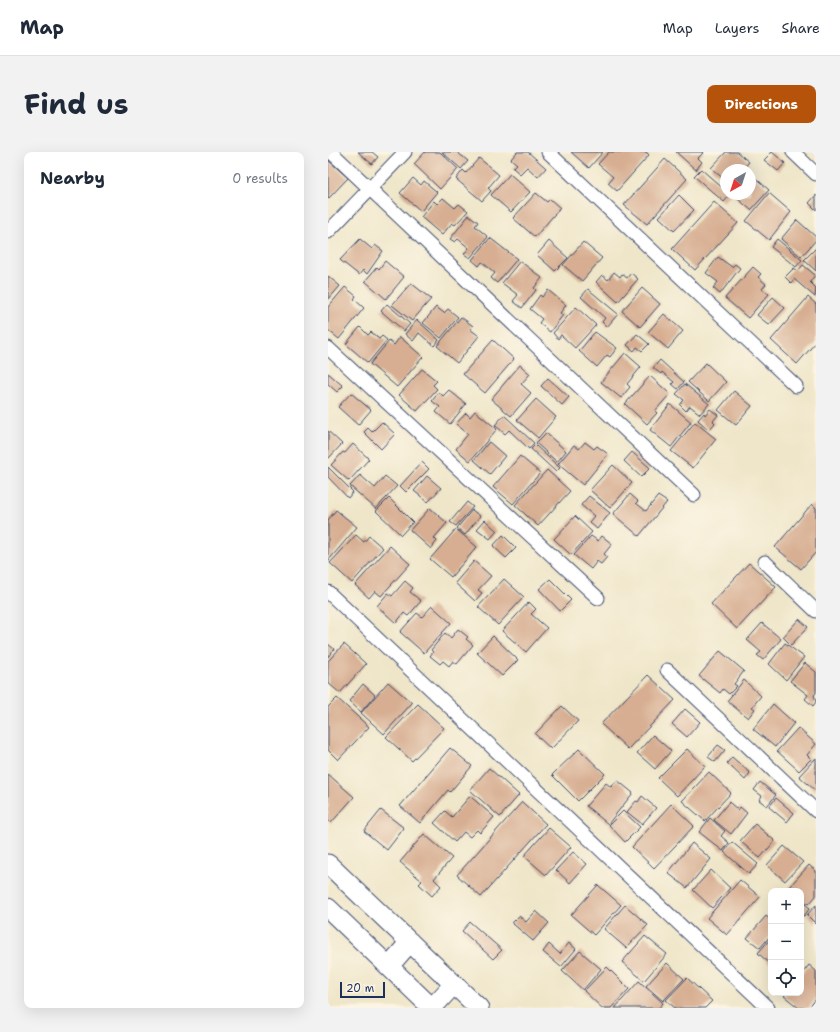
<!DOCTYPE html>
<html lang="en">
<head>
<meta charset="utf-8">
<style>
	:root { --surface:#fff; --page:#f2f2f3; --text:#1f2937; --muted:#747a83; --line:#e0e1e3; --accent:#b45309 }
	body { margin:0; font-family:"Shantell Sans",sans-serif; background:var(--page); color:var(--text) }
	.controls { position:absolute; right:12px; bottom:12px; display:grid; overflow:hidden; border-radius:8px; box-shadow:0 4px 16px #0002 }
	.controls button { width:36px; height:36px; display:grid; place-items:center; padding:0; border:0; border-bottom:1px solid var(--line); background:var(--surface); color:var(--text); font:20px sans-serif }
	.compass { position:absolute; left:392px; top:12px; width:36px; height:36px; border-radius:50%; background:var(--surface); box-shadow:0 4px 16px #0002; rotate:219deg }
	.scale { position:absolute; left:12px; bottom:10px; width:45px; box-sizing:border-box; padding-left:4px; border:2px solid #1b2f5e; border-top:0; font-size:11px; line-height:14px; white-space:nowrap; color:#1b2f5e; -webkit-text-stroke:3px #fcf5e5; paint-order:stroke }
	.list { margin:0; padding:0; list-style:none }
	h2 { display:flex; justify-content:space-between; align-items:center; height:52px; margin:0; padding:0 16px; font-size:17px }
	h2 small { font-size:13px; font-weight:400; color:var(--muted) }
	.icon { flex:none; width:22px; height:22px; fill:none; stroke:currentColor; stroke-width:2; stroke-linecap:round; stroke-linejoin:round }
	.map { position:relative; flex:none; width:488px; height:856px; overflow:hidden; border-radius:8px }
	header { display:flex; align-items:center; gap:24px; box-sizing:border-box; height:56px; padding:0 20px; background:var(--surface); border-bottom:1px solid var(--line) }
	header strong { font-size:19px }
	nav { display:flex; gap:22px; margin-inline-start:auto; font-size:14px }
	.intro { display:flex; align-items:center; justify-content:space-between; box-sizing:border-box; height:96px; padding:0 24px }
	h1 { margin:0; font-size:28px }
	.button { padding:10px 18px; border-radius:8px; background:var(--accent); color:#fff; font-size:14px; font-weight:700 }
	main { display:flex; gap:24px; padding:0 24px }
	aside { flex:1; background:var(--surface); border-radius:8px; box-shadow:0 4px 16px #0002 }
	.map>svg:first-child { display:block }
</style>
</head>
<body>
<header>
<strong>Map</strong>
<nav><a>Map</a><a>Layers</a><a>Share</a></nav>
</header>
<div class="intro"><h1>Find us</h1><a class="button">Directions</a></div>
<main>
<aside>
<h2>Nearby<small>0 results</small></h2>
<ul class="list">
</ul>
</aside>
<div class="map">
<svg width="488" height="856" viewBox="0 0 488 856">
	<rect width="100%" height="100%" fill="#fcf5e5"/>
	<filter id="ink" filterUnits="userSpaceOnUse"><feTurbulence type="fractalNoise" baseFrequency=".025" numOctaves="2"/><feDisplacementMap in="SourceGraphic" scale="8" xChannelSelector="R" yChannelSelector="G"/><feConvolveMatrix kernelMatrix="1 2 1 2 8 2 1 2 1" color-interpolation-filters="sRGB"/></filter>
	<filter id="wash" filterUnits="userSpaceOnUse"><feTurbulence type="fractalNoise" baseFrequency=".012" numOctaves="4" result="noise"/><feDisplacementMap in="SourceGraphic" scale="16" xChannelSelector="R" yChannelSelector="G"/><feGaussianBlur stdDeviation="0.9" result="paint"/><feColorMatrix in="noise" values="0 0 0 0 0 0 0 0 0 0 0 0 0 0 0 0 0 1.4 0 .05"/><feComposite in="paint" operator="in"/></filter>
	<g filter="url(#wash)">
		<rect width="100%" height="100%" fill="#efe6c9"/>
		<g id="blocks">
			<path fill="#d7ae92" d="M30,0H44L50,5L44,12Z
				M97,0H112L130,17L112,37L86,12Z
				M114,0H129L140,9L133,17Z
				M189,0H200L218,16L210,25L199,15L192,22L185,16L189,12L183,7Z
				M243,0H275L261,16Z
				M281,0H318L321,3L289,39L280,31L285,25L270,12Z
				M348,0H376L370,6L374,10L368,18Z
				M398,0H409L421,10L414,18H398V29L383,16Z
				M444,0L457,11L450,19L436,8Z
				M151,6L171,23L160,36L163,39L154,49L128,27L135,18L138,21Z
				M337,7L359,27L319,72L296,53Z
				M0,8L20,26L0,47Z
				M373,17L398,39V42H403L396,50L366,24Z
				M422,21L441,38L423,58L404,42H422Z
				M182,22L202,40L183,60L163,43Z
				M85,26L93,33L96,29L109,40L93,59L72,41Z
				M208,41L219,50L222,47L232,56L207,85L185,66Z
				M441,41L463,60L441,88L418,69Z
				M351,43L366,58L346,79L331,65Z
				M488,43V58L481,51Z
				M115,46L127,56L131,52L140,59L127,73L124,71L114,83L93,65L106,49L109,52Z
				M386,50L410,71L367,118L344,97Z
				M141,63L150,70L147,74L160,85L142,106L136,102L141,96L130,87L127,90L122,87Z
				M469,68L488,85V88L473,105L453,87Z
				M162,86L189,107L169,131L163,126L167,121L154,110L151,114L144,108Z
				M32,87L44,97L47,93L55,99L39,122L35,118L31,123L12,108Z
				M449,87L474,108L468,115L443,95Z
				M221,89L240,106L227,119L209,103Z
				M255,90L274,106L254,129L235,113Z
				M488,96V119L476,108Z
				M390,105L404,115L407,112L412,116L392,142L385,136L390,130L378,121Z
				M57,109L76,125L58,147L37,129L49,115L51,117Z
				M192,109L214,126L206,136L208,138L194,156L185,149L190,143L174,131Z
				M475,113L487,123L482,130L488,136L487,145L466,127L463,131L457,125L466,116L470,119Z
				M425,115L433,122L430,125L438,132L434,137L441,142L420,166L397,146Z
				M286,120L292,125L294,122L299,126L303,121L310,127L290,150L268,130L274,123L280,128Z
				M0,124L12,134L0,148Z
				M83,131L103,147L84,169L64,153Z
				M17,135L28,144L26,147L36,156L11,187L0,178V155Z
				M314,136L332,152L312,175L294,159Z
				M260,137L290,162L279,175L274,170L277,166L253,145Z
				M220,138L238,153L232,161L235,163L222,180L211,171L214,167L202,157L212,143L214,145Z
				M445,145L457,156L441,173L429,163Z
				M480,145L488,152V190L469,212L443,188Z
				M59,152L82,172L76,179L53,159Z
				M108,155L116,161L120,157L130,165L113,186L95,171Z
				M248,155L268,173L247,196L233,183L230,187L225,181Z
				M336,162L355,179L340,197L320,180Z
				M133,165L145,174L142,177L151,184L129,211L109,194Z
				M89,168L111,188L106,194L91,181L85,189L77,182Z
				M32,175L40,183L43,180L51,187L54,184L59,188L40,211L18,192Z
				M267,180L289,196L282,205L279,203L269,215L251,199Z
				M309,182L321,192L314,199L309,195L306,199L299,193Z
				M72,185L95,205L69,235L42,212L61,189L66,193Z
				M165,188L186,207L157,241L135,222Z
				M297,201L313,215L299,232L302,235L293,246L273,230Z
				M332,208L356,230L350,237L344,232L346,230L334,220L333,222L325,216Z
				M378,211L398,230L381,249L360,230Z
				M192,213L202,222L193,232L203,241L183,264L163,247Z
				M94,217L109,229L105,233L109,237L89,259L71,243Z
				M0,221L15,234L9,240L0,232Z
				M322,224L342,242L327,259L329,261L319,272L297,252Z
				M220,226L241,245L234,253L213,234Z
				M357,232L381,252L372,262L362,254L358,259L352,253L356,248L348,242Z
				M121,238L138,252L122,272L108,260L112,255L104,249L111,240L115,244Z
				M406,239L424,254L408,273L390,258Z
				M23,241L43,258L30,273L10,255Z
				M208,247L228,265L210,286L189,268Z
				M342,252L363,270L343,295L322,278Z
				M382,257L390,263L385,269L387,271L381,278L370,268L376,261L377,263Z
				M147,259L169,277L142,309L128,297L140,282L128,272L138,261L142,265Z
				M176,263L206,291L201,297L181,278L177,282L167,273Z
				M54,270L67,282L53,297L36,280L40,276L44,280Z
				M367,270L388,287L365,316L343,299Z
				M0,279L14,292L0,307Z
				M218,281L238,299L229,310L208,291Z
				M161,290L177,304L162,322L146,308Z
				M257,290L266,297L269,294L280,302L255,333L230,312L246,293L251,297Z
				M25,292L41,307L21,329L3,313L15,300L17,301Z
				M207,293L232,316L228,320L203,297Z
				M304,300L322,316L313,325L296,309Z
				M192,304L212,321L185,352L165,335Z
				M94,310L101,317L78,340L72,334Z
				M285,313L304,331L282,356L262,338Z
				M0,315L25,340L20,346L0,325Z
				M219,318L242,339L210,374L187,353Z
				M32,323L47,336L57,324L69,334L48,357L22,334Z
				M99,324L113,336L100,350L86,339Z
				M302,342L310,349L308,351L318,359L330,344L339,350L311,384L285,362Z
				M261,344L282,361L269,377L261,370L266,364L253,353Z
				M61,346L85,370L73,383L48,359Z
				M139,350L145,355L128,374L122,370Z
				M484,352L488,356V400L473,417L447,395Z
				M102,356L119,371L106,386L109,389L103,397L82,378Z
				M8,358L29,375L0,409V368Z
				M144,358L152,364L137,383L129,376Z
				M247,364L264,380L243,403L226,387Z
				M157,368L169,379L162,387L149,377Z
				M128,377L149,395L123,425L102,407Z
				M28,383L36,390L41,384L55,396L24,431L2,411Z
				M175,383L188,396L178,406L165,394Z
				M263,384L270,389L274,384L284,392L276,402L279,405L273,412L269,409L263,417L246,403Z
				M62,394L82,412L53,444L47,439L41,446L27,433Z
				M146,409L163,424L150,438L154,441L147,449L127,431Z
				M421,411L448,435L409,477L383,452Z
				M176,427L196,445L170,473L150,455Z
				M222,427L243,448L232,459L211,437Z
				M77,429L85,436L82,440L93,449L80,464L76,461L68,471L49,454L60,441L64,444Z
				M201,450L208,457L203,462L219,476L198,500L174,479Z
				M104,454L123,471L96,501L72,480L89,461L94,465Z
				M471,467L480,475L463,493L455,485Z
				M434,471L453,487L435,508L429,503L433,500L419,488Z
				M130,477L140,485L138,487L145,493L129,512L125,509L121,514L115,509L112,512L102,504L105,500L103,498L117,481L123,486Z
				M165,484L190,508L174,524L149,501Z
				M457,491L476,505L458,528L441,512Z
				M0,492L6,497L0,505Z
				M16,492L38,512L12,541L0,531V509Z
				M392,499L416,519L406,532L409,534L401,542L395,537L392,541L371,524Z
				M477,511L488,520V541L486,543L488,550L485,554L477,547L480,543L462,529Z
				M320,523L347,548L300,597L273,572Z
				M416,528L433,544L424,555L427,557L420,566L399,549Z
				M60,530L84,551L56,582L33,561Z
				M35,532L47,543L33,560L21,549Z
				M9,546L41,575L10,608L0,598V555Z
				M90,552L116,576L84,609L58,585Z
				M445,552L466,571L447,595L425,577Z
				M234,554L250,569L223,597L207,582Z
				M357,557L372,570L359,585L344,572Z
				M470,576L488,592L479,603L483,607L471,619L449,599Z
				M325,583L343,599L327,617L309,601Z
				M390,593L397,598L387,610L380,605Z
				M122,596L144,614L122,640L120,638L92,671L72,654Z
				M251,597L277,622L250,649L224,623Z
				M359,597L377,614L349,644L330,626Z
				M404,605L422,621L417,628L399,611Z
				M488,606V639L471,624Z
				M161,616L191,643L172,665L142,638Z
				M381,620L403,641L377,669L354,649Z
				M0,622L26,645L3,671L0,668Z
				M289,628L305,641L280,672L258,654L278,631L283,635Z
				M432,630L448,643L439,654L431,648L434,644L426,638Z
				M142,644L166,665L152,681L149,678L142,685L136,680L127,690L106,671L117,659L124,665Z
				M314,644L328,656L314,672L299,660L308,649L310,650Z
				M448,646L466,661L459,670L441,655Z
				M194,650L218,672L153,745L129,723Z
				M401,650L410,658L412,655L419,661L403,682L386,668Z
				M343,652L366,674L326,716L304,695Z
				M53,658L76,676L59,698L36,679Z
				M295,659L312,675L297,690L281,673Z
				M382,666L397,679L393,684L401,691L395,699L371,680Z
				M427,672L447,689L432,706L412,689Z
				M221,676L243,695L218,723L196,704Z
				M96,682L124,706L106,727L113,734L104,744L91,732L94,729L72,710Z
				M404,690L430,712L421,722L396,700Z
				M364,691L383,707L359,736L340,721Z
				M456,694L475,710L457,729L439,713Z
				M245,700L259,712L242,731L228,718Z
				M481,713L488,719V744L481,752L473,746V739H465L461,735Z
				M383,718L402,736L384,756L365,738Z
				M412,728L432,745L399,783L379,766Z
				M270,733L293,753L266,783L243,763Z
				M473,749L482,756L476,764L473,762Z
				M297,753L320,773L298,796L276,777Z
				M488,753V772L479,763Z
				M208,759L221,771L205,789L184,771L191,764L198,770Z
				M438,764L443,768V783L432,796L419,786Z
				M142,770L174,798L165,807L134,779Z
				M317,784L339,802L316,829L294,810Z
				M443,786V813L430,801Z
				M241,791L248,797L233,815L215,800L221,792L232,802Z
				M252,799L273,817L255,838L234,819Z
				M339,811L356,827L335,849L318,834Z
				M481,813L488,819V847L481,856H471L456,844L459,841H473V823Z
				M279,815L301,837L283,856H274L256,839Z
				M359,826L384,849L377,856H347L338,848Z
				M311,829L335,851L331,856H287Z"/>
		</g>
	</g>
	<g filter="url(#ink)">
		<use href="#blocks" fill-opacity="0" stroke="#3b4a6e" stroke-width="1"/>
		<g fill="none" stroke-linecap="round" stroke-linejoin="round">
			<g stroke="#3b4a6e" stroke-width="15">
				<path id="street" d="M3,0L366,343
					M220,0L468,234
					M465,0L488,22
					M0,80L77,0
					M0,196L270,446
					M437,410L488,459
					M0,440L440,856
					M339,518L488,659"/>
			</g>
			<g stroke="#3b4a6e" stroke-width="21">
				<path id="secondary" d="M0,712L151,856
					M0,756L104,856
					M61,814L82,790
					M104,856L126,832"/>
			</g>
			<use href="#street" stroke="#fff" stroke-width="13"/>
			<use href="#secondary" stroke="#fff" stroke-width="19"/>
		</g>
	</g>
</svg>
<div class="controls">
<button>+</button>
<button>−</button>
<button><svg class="icon" aria-label="locate" viewBox="0 0 24 24"><circle cx="12" cy="12" r="6"/><path d="M12 2v4M12 18v4M2 12h4M18 12h4"/></svg></button>
</div>
<svg class="compass" viewBox="-18 -18 36 36"><path d="M0-13l5 13h-10z" fill="#e53935"/><path d="M0 13l5-13h-10z" fill="#747a83"/></svg>
<div class="scale">20 m</div>
</div>
</main>
</body>
</html>
